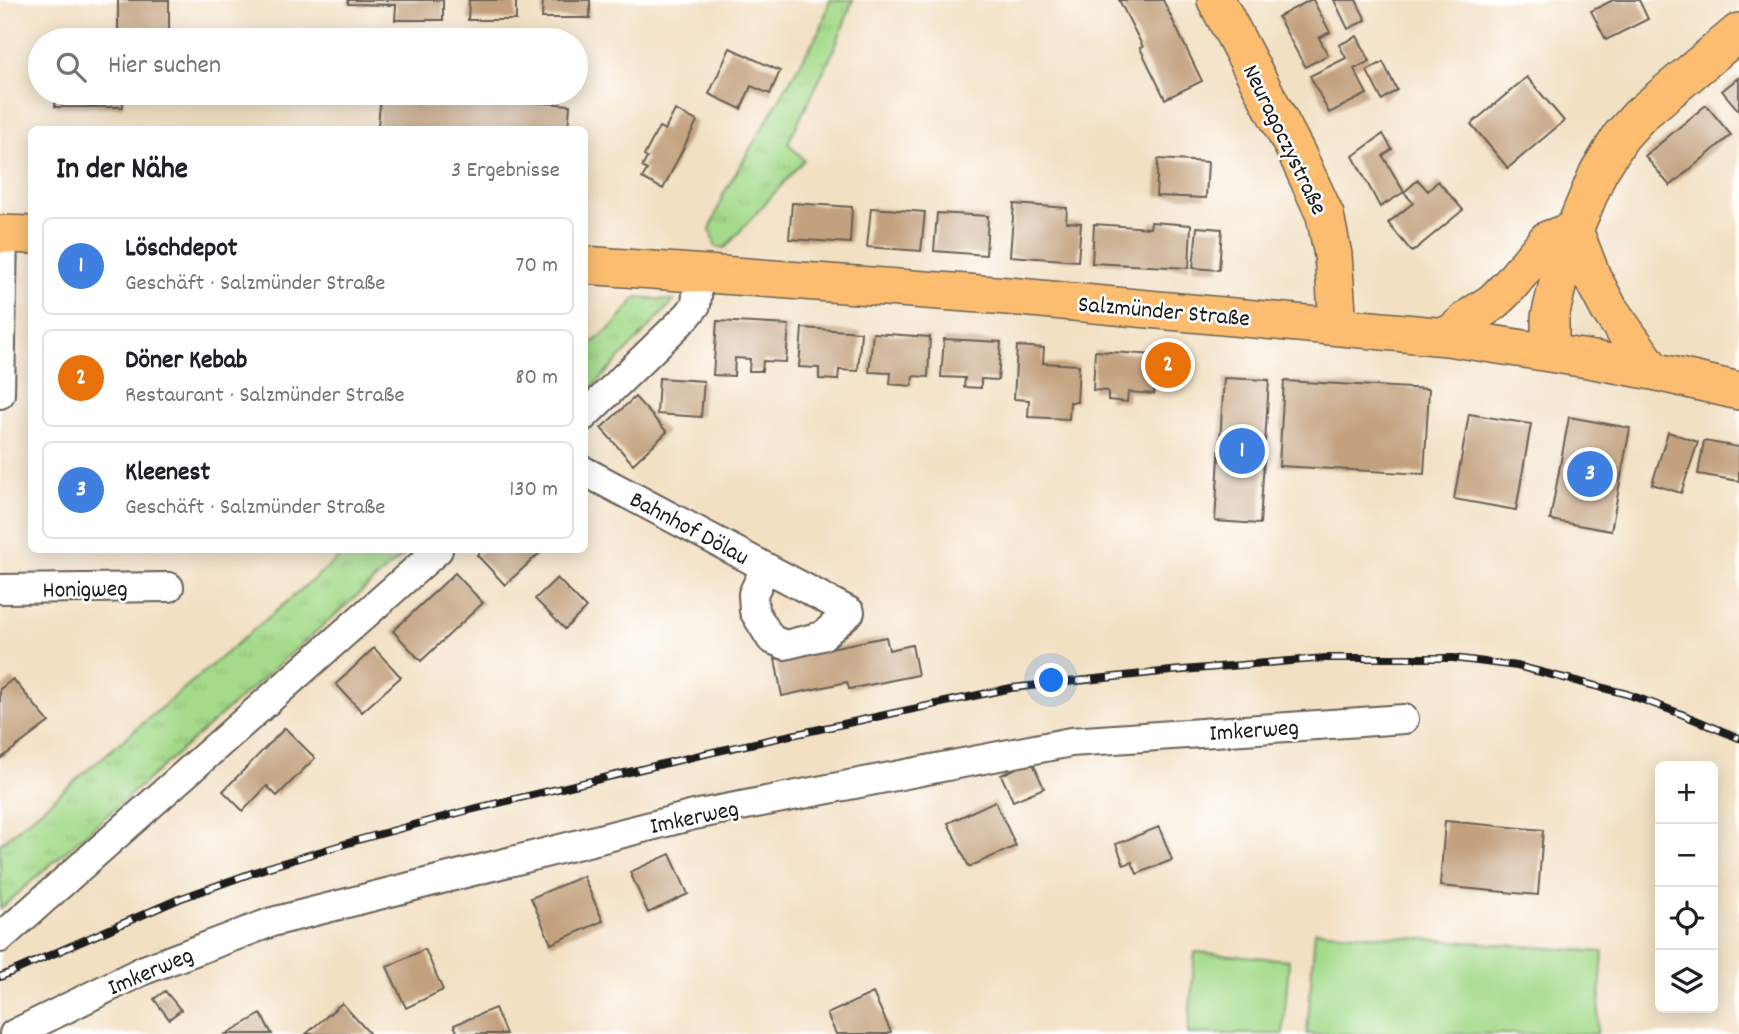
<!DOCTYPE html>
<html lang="de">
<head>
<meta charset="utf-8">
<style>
	:root { --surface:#fff; --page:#f6f6f6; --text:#202124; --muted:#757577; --line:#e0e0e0; --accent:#111827 }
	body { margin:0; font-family:Dekko,sans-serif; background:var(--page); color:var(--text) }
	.controls { position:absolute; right:21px; bottom:21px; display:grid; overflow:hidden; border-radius:10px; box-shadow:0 4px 18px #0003 }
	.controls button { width:63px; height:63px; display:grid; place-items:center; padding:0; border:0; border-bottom:2px solid var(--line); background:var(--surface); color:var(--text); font:35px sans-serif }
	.you { position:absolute; left:1052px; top:681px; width:24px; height:24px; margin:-18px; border:5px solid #fff; border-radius:50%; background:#1a73e8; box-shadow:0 0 0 10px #1a73e833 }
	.badge { display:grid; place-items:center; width:46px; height:46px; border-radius:50%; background:var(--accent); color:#fff; font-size:23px; font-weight:700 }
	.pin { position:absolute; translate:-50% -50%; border:4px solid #fff; box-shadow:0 2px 7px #0006 }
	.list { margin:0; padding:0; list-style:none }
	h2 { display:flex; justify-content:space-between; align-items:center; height:91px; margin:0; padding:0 28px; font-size:30px }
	h2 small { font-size:23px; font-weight:400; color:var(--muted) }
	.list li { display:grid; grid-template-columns:46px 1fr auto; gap:21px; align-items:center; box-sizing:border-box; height:98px; margin:0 14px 14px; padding:0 14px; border:2px solid var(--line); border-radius:10px }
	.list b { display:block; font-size:26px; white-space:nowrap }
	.list p { margin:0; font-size:23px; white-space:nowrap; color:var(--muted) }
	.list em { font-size:23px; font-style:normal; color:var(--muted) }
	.icon { flex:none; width:38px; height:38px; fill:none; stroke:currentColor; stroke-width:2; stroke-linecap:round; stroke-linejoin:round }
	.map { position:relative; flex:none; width:1739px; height:1034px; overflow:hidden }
	.search { position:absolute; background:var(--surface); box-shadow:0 4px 18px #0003; left:28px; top:28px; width:560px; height:77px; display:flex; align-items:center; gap:18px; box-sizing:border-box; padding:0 24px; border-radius:38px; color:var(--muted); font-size:26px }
	.panel { position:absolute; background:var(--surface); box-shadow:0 4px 18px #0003; left:28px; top:126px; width:560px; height:427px; border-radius:10px }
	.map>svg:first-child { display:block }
</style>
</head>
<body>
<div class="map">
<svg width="1739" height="1034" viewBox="0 0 1739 1034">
	<defs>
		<pattern id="grass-tufts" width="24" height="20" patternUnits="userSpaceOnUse" patternTransform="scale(1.75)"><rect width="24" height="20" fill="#a4da8a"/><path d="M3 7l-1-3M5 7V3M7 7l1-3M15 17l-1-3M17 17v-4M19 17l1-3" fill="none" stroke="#8dba76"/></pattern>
	</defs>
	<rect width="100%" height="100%" fill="#fff"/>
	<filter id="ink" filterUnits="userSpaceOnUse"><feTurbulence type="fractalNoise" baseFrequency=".0143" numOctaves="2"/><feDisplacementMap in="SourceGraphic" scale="14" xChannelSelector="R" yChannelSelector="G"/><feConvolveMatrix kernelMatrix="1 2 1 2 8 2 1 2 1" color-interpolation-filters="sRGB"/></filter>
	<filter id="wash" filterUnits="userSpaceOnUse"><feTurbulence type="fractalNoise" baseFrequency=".00686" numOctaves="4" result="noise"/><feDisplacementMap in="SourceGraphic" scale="28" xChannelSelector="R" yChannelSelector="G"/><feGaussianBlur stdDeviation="1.57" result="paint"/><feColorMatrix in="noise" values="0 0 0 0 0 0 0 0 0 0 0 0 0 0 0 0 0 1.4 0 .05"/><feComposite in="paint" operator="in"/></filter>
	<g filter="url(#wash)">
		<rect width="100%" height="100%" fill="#f2e0c3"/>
		<path fill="url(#grass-tufts)" stroke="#607b53" stroke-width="2" d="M830,0H853L834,50L788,143L804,160L725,248L716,247L710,230L723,195L821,28Z
			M637,297L674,301L585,395V349L615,324Z
			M348,550H409L0,909V844Z"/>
		<path fill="#a4da8a" stroke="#607b53" stroke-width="2" d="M1315,931L1603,952L1597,1034H1307Z
			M1195,952L1289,960L1283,1034H1188Z"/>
		<g id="blocks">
			<path fill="#c3a17e" d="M118,0H169V36H118Z
				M348,0H443V20H395L396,5L348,4Z
				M469,0H516V20H468Z
				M543,0H590V18H542Z
				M1119,0H1163L1202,81L1165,99L1140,48L1143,47Z
				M1310,0H1313L1330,32L1319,38L1328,55L1305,67L1278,17Z
				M1334,0H1356L1366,20L1348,29Z
				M1613,0H1639L1648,19L1606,40L1591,11Z
				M1357,36L1370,61L1354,69L1367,94L1329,113L1310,76L1346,58L1339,45Z
				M730,48L780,71L770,94L751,86L741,109L709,94Z
				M1383,62L1397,90L1382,100L1367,71Z
				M1527,77L1564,121L1508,168L1471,124Z
				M1739,77V111L1722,91Z
				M55,93H123V107H55Z
				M381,93H404L570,105L568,130H425L378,126Z
				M1706,105L1731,135L1670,186L1645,156Z
				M675,110L697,121L663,189L642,178L647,170L642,167L647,158L644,156L659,127L665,130Z
				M1383,134L1392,149L1383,156L1404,192L1380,207L1353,156Z
				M1158,159L1208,162L1206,198L1156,196Z
				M1418,180L1428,191L1438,181L1463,210L1412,252L1388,223L1413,203L1404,192Z
				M792,203L852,207L850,243L789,239Z
				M1014,204L1067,208L1066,222L1081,223L1078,261L1010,256Z
				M871,208L925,212L921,251L867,247Z
				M937,213L988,216L986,255L934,251Z
				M1151,222L1191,225L1189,268L1092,263L1094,224L1150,228Z
				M1197,227L1222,229L1219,270L1193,268Z
				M717,321L789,325L786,362L763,361L762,371H749L750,359L735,358L734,376L713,375Z
				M802,328L861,332L858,371L839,370L838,380L819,379V368L799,367Z
				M873,333L930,337L928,377L913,376L912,386L890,384L891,373L869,372Z
				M944,339L1001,342L998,380L981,379V388L964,387L965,378L941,377Z
				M1017,346L1044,348L1043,363L1079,365L1077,402H1070L1069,419L1028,417L1029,400L1014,399Z
				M1095,351L1157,355L1154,394L1128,392L1127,402L1108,400V391L1093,390Z
				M659,378L704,381L701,417L657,414Z
				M1224,378L1269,380L1260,524L1215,521Z
				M1284,381L1429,389L1424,474L1279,466Z
				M635,397L667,432L633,464L601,428Z
				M1469,414L1531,424L1516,510L1454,499Z
				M1569,417L1630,428L1611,531L1550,520Z
				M1668,432L1698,442L1681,493L1652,484Z
				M1704,441L1739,447V481L1698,474Z
				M482,550H543L505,585L477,555Z
				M455,573L483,603L421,661L393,631Z
				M557,578L586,608L565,629L535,599Z
				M886,637L889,650L912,645L918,675L849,689L847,682L782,696L775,659Z
				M374,648L401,677L362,712L336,684Z
				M13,679L49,722L0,759V689Z
				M285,728L315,758L277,796L267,786L243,811L223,791Z
				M1032,761L1044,788L1013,801L1001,775Z
				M995,801L1016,846L969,867L948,823Z
				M1445,821L1543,830L1538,895L1440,886Z
				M1159,827L1172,860L1137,874L1132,862L1124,865L1116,844Z
				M670,854L688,894L648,913L630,872Z
				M583,876L603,921L551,944L531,898Z
				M425,949L443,990L406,1008L387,967Z
				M165,991L181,1010L169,1019L154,999Z
				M873,993L891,1032L886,1034H836L827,1014Z
				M342,1003L370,1034H306Z
				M495,1008L506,1034H458L454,1025Z
				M261,1014L272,1034H226Z"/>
		</g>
	</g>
	<g filter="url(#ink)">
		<use href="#blocks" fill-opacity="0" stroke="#676156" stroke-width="2"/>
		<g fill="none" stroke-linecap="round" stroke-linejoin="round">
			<g stroke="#676156" stroke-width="32">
				<path id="minor" d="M0,394L3,234
					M584,416L688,315L696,305L699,273
					M584,471L850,612L822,636L785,645L771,639L754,611L753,594L762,575L758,563
					M0,589L169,587
					M0,938L438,550
					M14,1034L144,970L272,922L694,815L1071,742L1404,719"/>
			</g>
			<g stroke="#676156" stroke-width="40">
				<path id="major" d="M1216,0L1297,154L1325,215L1333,255L1338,326
					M1574,230L1592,277L1609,309L1653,371
					M0,234L32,235
					M584,265L1008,296L1447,337L1594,360L1653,371L1739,391
					M1447,337L1472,316L1493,302L1510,285L1547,240L1574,230
					M1550,353V317L1560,274L1574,230L1598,173L1621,136L1640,115L1739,32"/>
			</g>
			<use href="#minor" stroke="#fff" stroke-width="28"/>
			<use href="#major" stroke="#fcbd6f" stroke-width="37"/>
			<g stroke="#1c1c1c" stroke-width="8">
				<path id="rail" d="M0,977L179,899L266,868L358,840L469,810L713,752L1011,688L1171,671L1326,658H1453L1517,666L1627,694L1679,713L1739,738"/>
			</g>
			<use href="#rail" stroke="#fff" stroke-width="5" stroke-dasharray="16" stroke-linecap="butt"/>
		</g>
	</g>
	<g text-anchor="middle" stroke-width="5" stroke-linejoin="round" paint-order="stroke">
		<g font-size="24" fill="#1c1c1c" stroke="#fff">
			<text transform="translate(1286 139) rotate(64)" y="8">Neuragoczystraße</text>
			<text transform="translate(1164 310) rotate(5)" y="8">Salzmünder Straße</text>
			<text transform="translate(690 527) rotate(28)" y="8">Bahnhof Dölau</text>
			<text transform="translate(85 588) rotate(-1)" y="8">Honigweg</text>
			<text transform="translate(1254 729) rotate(-4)" y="8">Imkerweg</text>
			<text transform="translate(694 816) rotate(-12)" y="8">Imkerweg</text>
			<text transform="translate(150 970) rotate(-23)" y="8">Imkerweg</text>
		</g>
	</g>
</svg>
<div class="controls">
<button>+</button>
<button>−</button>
<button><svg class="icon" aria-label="locate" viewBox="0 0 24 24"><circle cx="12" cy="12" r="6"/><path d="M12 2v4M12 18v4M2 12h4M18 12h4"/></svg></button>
<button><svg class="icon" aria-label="layers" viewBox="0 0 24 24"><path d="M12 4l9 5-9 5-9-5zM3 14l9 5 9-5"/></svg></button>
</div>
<div class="you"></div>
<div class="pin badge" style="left:1242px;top:451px;background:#3f7fe0">1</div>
<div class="pin badge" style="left:1168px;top:365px;background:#e8710a">2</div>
<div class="pin badge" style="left:1590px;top:474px;background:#3f7fe0">3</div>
<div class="search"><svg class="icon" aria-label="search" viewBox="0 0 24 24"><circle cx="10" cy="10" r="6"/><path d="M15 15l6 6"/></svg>Hier suchen</div>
<section class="panel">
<h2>In der Nähe<small>3 Ergebnisse</small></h2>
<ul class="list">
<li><span class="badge" style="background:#3f7fe0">1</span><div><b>Löschdepot</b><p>Geschäft · Salzmünder Straße</p></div><em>70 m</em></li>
<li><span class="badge" style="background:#e8710a">2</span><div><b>Döner Kebab</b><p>Restaurant · Salzmünder Straße</p></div><em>80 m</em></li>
<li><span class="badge" style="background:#3f7fe0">3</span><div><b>Kleenest</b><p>Geschäft · Salzmünder Straße</p></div><em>130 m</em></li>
</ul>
</section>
</div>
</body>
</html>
